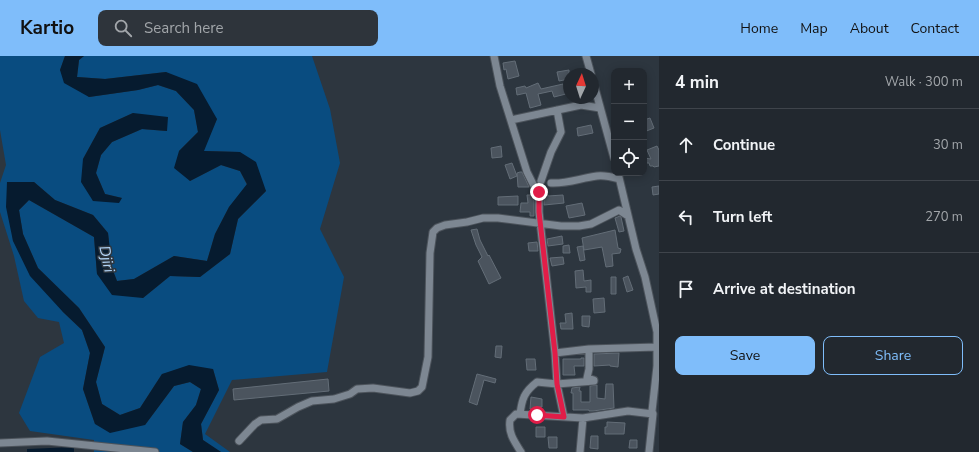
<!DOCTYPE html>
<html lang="en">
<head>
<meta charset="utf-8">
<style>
	:root { --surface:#22282f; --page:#2e343b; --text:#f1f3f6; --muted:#a2a6aa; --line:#3f444b; --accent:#7fbdfa }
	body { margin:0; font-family:"Nunito Sans",sans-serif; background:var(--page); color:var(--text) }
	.controls { position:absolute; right:12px; top:12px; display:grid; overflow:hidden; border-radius:8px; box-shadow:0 2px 10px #0003 }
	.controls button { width:36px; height:36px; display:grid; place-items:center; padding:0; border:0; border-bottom:1px solid var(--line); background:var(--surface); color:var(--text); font:20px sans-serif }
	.compass { position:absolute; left:563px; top:12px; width:36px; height:36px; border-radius:50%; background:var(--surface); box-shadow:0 2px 10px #0003; rotate:4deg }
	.stop { position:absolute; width:12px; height:12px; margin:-9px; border:3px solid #e11d48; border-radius:50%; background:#fff }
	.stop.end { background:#e11d48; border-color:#fff; box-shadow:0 1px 4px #0008 }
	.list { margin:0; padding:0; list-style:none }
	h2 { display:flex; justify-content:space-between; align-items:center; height:52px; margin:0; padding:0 16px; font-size:17px }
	h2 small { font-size:13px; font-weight:400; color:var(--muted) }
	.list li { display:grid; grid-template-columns:26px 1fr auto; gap:12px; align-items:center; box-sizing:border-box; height:72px; padding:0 16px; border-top:1px solid var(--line) }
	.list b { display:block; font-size:15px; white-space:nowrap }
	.list em { font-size:13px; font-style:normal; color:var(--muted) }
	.actions { display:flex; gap:8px; padding:12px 16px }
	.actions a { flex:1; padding:9px 0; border:1px solid var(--accent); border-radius:8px; text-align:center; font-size:14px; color:var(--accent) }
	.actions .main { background:var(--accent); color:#111 }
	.icon { flex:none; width:22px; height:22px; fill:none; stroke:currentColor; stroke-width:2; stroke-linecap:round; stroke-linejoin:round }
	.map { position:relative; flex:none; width:659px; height:396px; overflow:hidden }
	header { display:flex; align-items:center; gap:24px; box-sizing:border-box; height:56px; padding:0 20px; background:var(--accent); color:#111 }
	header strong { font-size:19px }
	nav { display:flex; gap:22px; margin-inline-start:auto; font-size:14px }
	.search { width:280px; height:36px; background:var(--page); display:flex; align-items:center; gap:10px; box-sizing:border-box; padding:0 14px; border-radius:8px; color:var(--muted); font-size:15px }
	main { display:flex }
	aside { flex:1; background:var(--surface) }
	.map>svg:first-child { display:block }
</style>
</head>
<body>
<header>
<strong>Kartio</strong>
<div class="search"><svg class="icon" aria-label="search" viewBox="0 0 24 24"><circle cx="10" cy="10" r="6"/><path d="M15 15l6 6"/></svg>Search here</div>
<nav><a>Home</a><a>Map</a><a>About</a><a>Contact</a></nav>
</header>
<main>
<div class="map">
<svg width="659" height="396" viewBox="0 0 659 396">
	<rect width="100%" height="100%" fill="#2d363f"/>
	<path fill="#094c80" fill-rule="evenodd" d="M0,0H65L60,14L89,41L138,34L158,29L176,35L194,54L198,76L179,95L190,125L221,109L240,115L247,129L229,151L215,178L207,205L174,200L134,223L117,225L112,212L108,177L93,159L55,144L34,126H7L13,185L63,256L82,274L90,297L83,333L95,368L145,369L174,330L190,326L201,333L196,349L183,366L180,388L193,396H94V384L30,375L19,357L40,301L64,287L59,266L38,262L24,245L14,200L0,156V127L6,109L0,74ZM133,57L166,75L142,73L112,86L101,99L96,117L105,138L122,142L93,145L83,103L100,72Z
		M84,0H312L330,53L340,107L320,173L344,221L327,316L232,324L205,378L230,396H221L203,384L201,368L219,334L213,313L162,318L140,352L120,359L102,348L96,326L105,291L79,252L38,212L23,178L19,154L29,144L94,181L97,218L143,242L170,220L200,221L230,198L238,163L266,135L240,96L203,95L217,63L166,16L105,23L77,21L79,4Z"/>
	<path fill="#061b2f" d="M65,0H84L79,4L77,21L105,23L166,16L197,28L217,63L204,95L240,96L256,106L266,135L238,163L230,198L200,221L170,220L143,242L112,239L97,218L94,181L29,144L19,154L23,178L38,212L79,252L105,291L96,326L102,348L120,359L140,352L162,318L189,309L213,313L219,334L201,368L203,384L221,396H193L180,388L183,366L196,349L201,333L190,326L174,330L145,369L110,377L95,368L83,333L90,297L82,274L63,256L30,220L13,185L6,151L7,126H34L55,144L93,159L108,177L112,212L117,225L134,223L174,200L207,205L215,178L229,151L247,128L240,115L221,109L190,125L174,112L179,95L198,76L194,54L176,35L158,29L138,34L89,41L64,27L60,14Z
		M133,57L168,61L167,75L142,73L112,86L101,99L96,117L105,138L122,142L119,147L93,145L81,126L83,103L100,72Z
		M74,391V396H27V393Z"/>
	<path fill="#4b545e" stroke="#636d77" d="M515,5L519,20L508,23L506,13L504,14L503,7Z
		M569,14V23L559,25L557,16Z
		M538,27L541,33L563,28L566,38L554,41L552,35L538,38L541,49L530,52L526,37L517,39L516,32L525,30L526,32Z
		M650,62L654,72L644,76V64Z
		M591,69L593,77L578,80L577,72Z
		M501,90L502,101L492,102L491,92Z
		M657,90L659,94V110L654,111L653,110H650L649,107H644V102L651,103L647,94Z
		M512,107L517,120L510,123L505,109Z
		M520,116H522L529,131H518L517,117Z
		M659,130V138L653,139L652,131Z
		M527,139H534V160H530V156H520L521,147H528Z
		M544,139H548V140L563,139L564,147L544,149Z
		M518,140V149H498V141Z
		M582,147L585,159L569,162L566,150Z
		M620,160L621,161L624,175L619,176L615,162Z
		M477,173L480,184L488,200L489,199L501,222L489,228L478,205L482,201L476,189L471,174Z
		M615,174L618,192L621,193L620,197L612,198L613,210L606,211L602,191L584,194L582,182Z
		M562,180L563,188L548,190L547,183Z
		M537,186L538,195H529L528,187Z
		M569,189L570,197H563V190Z
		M583,190L585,204L580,205L577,191Z
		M563,201L564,208L552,210L550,202Z
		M583,214L584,225L591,224V236H586V231L576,232L575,215Z
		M628,220L633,234L627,236L623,222Z
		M611,221H616V238H611Z
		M604,242L605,256L594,257L593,243Z
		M572,257L573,273H561L560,267H566L565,258Z
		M582,260H590L589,271L582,270Z
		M496,290H502L501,302L495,301Z
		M619,297L618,311L610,310V309L594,310V298Z
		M581,302H584V310H574L575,319H563V303H581Z
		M526,303H535L536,314H527Z
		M477,318L496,323L495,327L484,324L477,349L469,346Z
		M328,323L329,335L234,344L233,333Z
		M606,328H613L614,352L593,355H589V354H573V337H571L572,332L580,331L579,335H581V346H590V330L597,329V342L605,343Z
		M531,341L542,343V351H536V354L530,353Z
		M607,366L625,367L624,378H605V371H607Z
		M536,371H545V381H536Z
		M591,380H598V393L590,392Z
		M548,381H557V392H549Z
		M630,384H637V392H629Z"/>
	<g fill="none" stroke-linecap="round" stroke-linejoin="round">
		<g stroke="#4c535b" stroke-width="9">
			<path id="minor" d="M494,0L500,30L527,116L534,130L539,136V156L555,297L557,328L564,361
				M586,0L591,18
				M593,25L614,102
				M511,64L581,49L600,52
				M618,117L636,193L645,221L657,276V310L652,355L653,358L649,396
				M541,125L551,96L561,76L557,54
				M551,127C567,128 581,122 597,120C605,119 612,121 619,123
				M555,297L589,293L657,291
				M520,358C522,343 524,336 537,326L557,328L594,325V324L587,322L589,313V293
				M239,385L255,368L261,364L277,363L298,351L312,345L334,343L350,338L357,333L373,332L410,337L418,335L422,331L428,301L430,197L433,176L437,172L445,169L467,166L483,162H498L561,170H579L591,168L619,154L628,160
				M0,387L47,385L155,396
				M521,396C514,385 508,377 510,364L516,358L583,362L628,355L653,358
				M580,396L583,362"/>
		</g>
		<use href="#minor" stroke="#7d8792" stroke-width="7"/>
	</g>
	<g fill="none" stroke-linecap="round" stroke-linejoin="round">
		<path stroke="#e11d48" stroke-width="5" d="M537,359L564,361L557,328L555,297L539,156V136"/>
	</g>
	<g text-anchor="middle" stroke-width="3" stroke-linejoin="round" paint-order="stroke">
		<g font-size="15" font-style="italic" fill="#b1d3f5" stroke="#2d363f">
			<text transform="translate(107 203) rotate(78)" y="5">Djiri</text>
		</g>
	</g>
</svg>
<div class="controls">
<button>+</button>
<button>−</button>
<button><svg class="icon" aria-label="locate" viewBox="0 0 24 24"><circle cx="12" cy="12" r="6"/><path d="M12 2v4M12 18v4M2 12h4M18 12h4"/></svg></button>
</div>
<svg class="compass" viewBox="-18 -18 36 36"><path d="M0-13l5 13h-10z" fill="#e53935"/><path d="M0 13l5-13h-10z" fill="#a2a6aa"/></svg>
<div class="stop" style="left:537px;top:359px"></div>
<div class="stop end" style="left:539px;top:136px"></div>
</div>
<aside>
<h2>4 min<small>Walk · 300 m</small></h2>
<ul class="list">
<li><svg class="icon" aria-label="ahead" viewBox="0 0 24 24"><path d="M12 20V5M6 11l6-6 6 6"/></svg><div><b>Continue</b></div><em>30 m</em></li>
<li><svg class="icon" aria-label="left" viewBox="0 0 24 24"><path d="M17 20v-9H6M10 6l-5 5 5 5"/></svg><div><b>Turn left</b></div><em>270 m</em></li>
<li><svg class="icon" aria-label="arrive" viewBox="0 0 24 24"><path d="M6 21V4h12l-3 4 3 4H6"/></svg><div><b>Arrive at destination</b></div></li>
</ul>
<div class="actions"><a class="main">Save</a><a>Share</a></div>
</aside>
</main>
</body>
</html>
